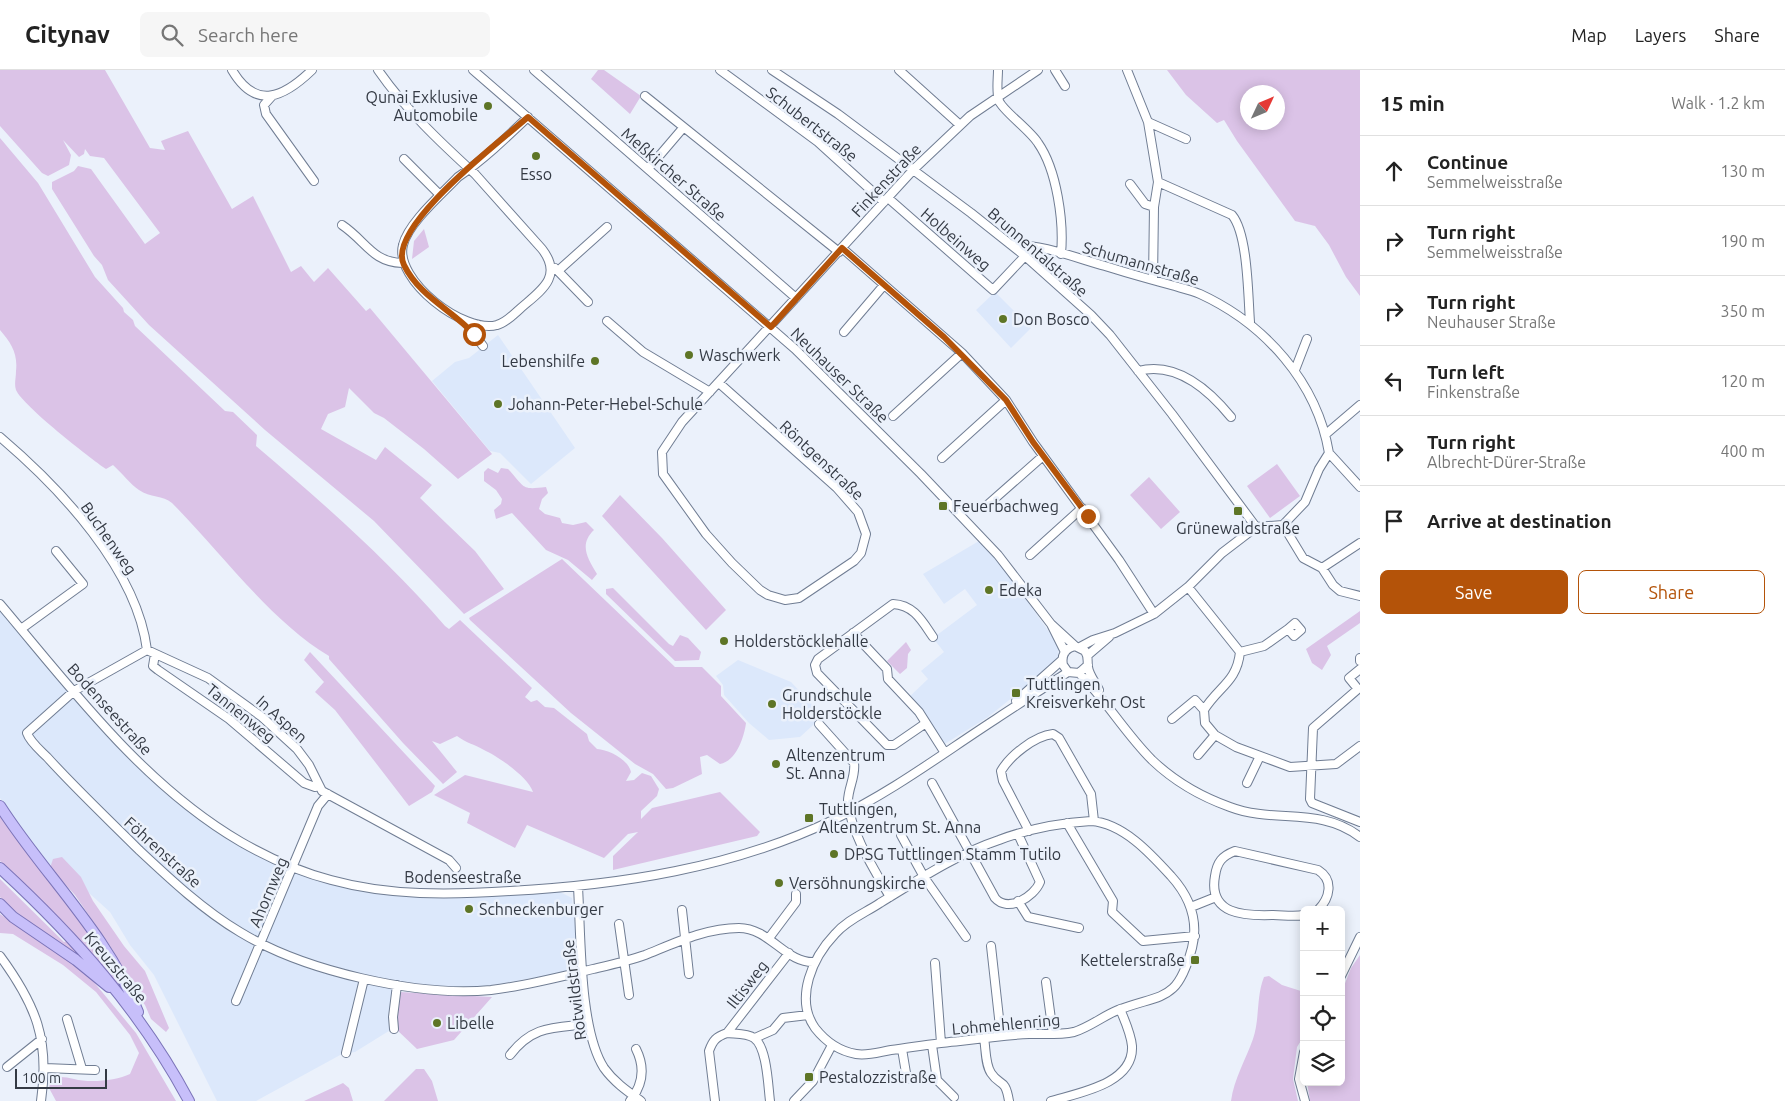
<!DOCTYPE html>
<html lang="en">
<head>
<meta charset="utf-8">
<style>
	:root { --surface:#fff; --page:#f6f6f6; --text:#222; --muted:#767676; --line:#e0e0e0; --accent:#b45309 }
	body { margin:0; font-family:Ubuntu,sans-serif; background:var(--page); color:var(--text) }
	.controls { position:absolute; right:15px; bottom:15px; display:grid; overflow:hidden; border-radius:8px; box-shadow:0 2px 12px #0003 }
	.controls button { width:45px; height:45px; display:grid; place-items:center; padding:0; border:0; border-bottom:1px solid var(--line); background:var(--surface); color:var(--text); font:25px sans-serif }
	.compass { position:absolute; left:1240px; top:15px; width:45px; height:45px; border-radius:50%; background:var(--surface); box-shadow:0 2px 12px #0003; rotate:46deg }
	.scale { position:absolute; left:15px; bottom:12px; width:92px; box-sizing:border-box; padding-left:5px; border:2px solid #343a44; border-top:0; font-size:14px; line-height:18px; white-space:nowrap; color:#343a44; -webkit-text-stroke:4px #ebf1fb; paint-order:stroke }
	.stop { position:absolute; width:15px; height:15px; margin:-11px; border:4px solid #b45309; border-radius:50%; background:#fff }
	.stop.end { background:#b45309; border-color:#fff; box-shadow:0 1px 5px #0008 }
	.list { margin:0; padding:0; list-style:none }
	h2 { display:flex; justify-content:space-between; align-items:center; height:65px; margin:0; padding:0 20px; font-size:21px }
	h2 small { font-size:16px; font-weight:400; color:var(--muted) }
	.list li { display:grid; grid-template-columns:32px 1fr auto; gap:15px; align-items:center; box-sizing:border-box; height:70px; padding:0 20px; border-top:1px solid var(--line) }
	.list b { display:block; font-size:19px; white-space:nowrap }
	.list p { margin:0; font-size:16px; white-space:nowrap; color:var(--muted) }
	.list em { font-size:16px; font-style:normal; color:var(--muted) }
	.actions { display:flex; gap:10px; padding:15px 20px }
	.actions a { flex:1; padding:11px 0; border:1px solid var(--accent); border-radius:8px; text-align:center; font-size:18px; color:var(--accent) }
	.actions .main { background:var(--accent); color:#fff }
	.icon { flex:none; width:28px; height:28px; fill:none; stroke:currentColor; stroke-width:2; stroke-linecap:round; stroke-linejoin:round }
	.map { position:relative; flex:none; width:1360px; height:1031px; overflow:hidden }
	header { display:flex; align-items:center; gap:30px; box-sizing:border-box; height:70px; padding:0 25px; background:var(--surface); border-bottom:1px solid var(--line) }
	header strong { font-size:24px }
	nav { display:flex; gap:28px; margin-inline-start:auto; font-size:18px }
	.search { width:350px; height:45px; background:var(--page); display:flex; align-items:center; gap:12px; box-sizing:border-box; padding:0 18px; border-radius:8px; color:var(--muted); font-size:19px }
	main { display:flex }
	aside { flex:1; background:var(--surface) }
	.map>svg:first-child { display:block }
</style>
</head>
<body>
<header>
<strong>Citynav</strong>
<div class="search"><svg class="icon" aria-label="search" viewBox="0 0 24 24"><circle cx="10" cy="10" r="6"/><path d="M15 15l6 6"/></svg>Search here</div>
<nav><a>Map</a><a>Layers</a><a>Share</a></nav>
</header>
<main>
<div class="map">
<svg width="1360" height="1031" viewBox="0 0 1360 1031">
	<rect width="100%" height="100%" fill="#ebf1fb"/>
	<path fill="#dce8fb" d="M995,222L1031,258L1011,278L976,240Z
		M498,265L575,378L531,414L500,383L490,381L432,311L455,292L469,288Z
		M979,471L1006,501L1059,576L1058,591L988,647L943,675L907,629L928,609L921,601L944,582L933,568L977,535L965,519L944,534L923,504Z
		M0,539L178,730L281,794L406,825L556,820L572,828L579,891L568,902L492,915L444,921L396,920L392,959L355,982L342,984L256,1031H217L154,905L130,875L110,842L68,804L47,793L0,728Z
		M738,590L791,612L823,646L800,667L769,670L749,653L724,625L723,615L716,606Z"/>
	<path fill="#dbc3e7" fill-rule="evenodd" d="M0,0H105L150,78L165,80L161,71L188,61L232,139L253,126L291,202L301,196L314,212L328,198L366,241L370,238L492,384L458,409L424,379L384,348L374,343L349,318L345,337L328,344L321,359L376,390L385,377L432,415L420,428L475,481L504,519L464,544L374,451L265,360L149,255L108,210L102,195L94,186L52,119V112L74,101L78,96L91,99L145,174L160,163L104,88L90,86L85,79L84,84L79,87L63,70L71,85L69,95L48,106L42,103L0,56Z
		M598,0H604L641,26L630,44L591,9Z
		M1167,0H1360V226L1346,207L1329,175L1315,156L1295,151L1237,71L1224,50L1217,53L1186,25ZM1248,22H1278V52H1248Z
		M0,68L38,113L95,207L123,238L124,242L133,250L135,256L225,341L233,342L257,365L256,376C322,432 388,490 445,556L449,559L460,550L532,618L525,627L531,632L537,630L545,637L554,638L587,664L589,671L597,679C609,680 628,689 631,702L626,711L634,710L642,703L651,706L659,719L657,726L641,741V749L652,738L720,722L760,762L757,766L613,800V786L638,762L628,764L604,788L527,755L515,778L467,753L470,743L434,725L465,705L533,722C528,707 499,687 484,680C474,674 466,673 457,666L440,674L432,671L457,702L443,714L403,673L329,589V586C270,551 221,482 172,433C163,425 150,428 139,420C130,414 122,403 113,395L106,399C90,388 23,336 16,320C14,314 16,308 16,301C18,283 11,273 0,260Z
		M424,159L429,177L412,189L414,171Z
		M1277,394L1300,426L1270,448L1247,416Z
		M488,398L498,403L501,398L508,399C526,418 520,420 546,417L548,423L542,429L539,439L545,444L560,448L562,453L573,455L586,452L594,460C579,474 587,488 597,504L592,510L568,490L546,480L512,443L496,449L494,440L501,434L502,429L496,420L484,411V402Z
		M1149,407L1180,442L1161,459L1130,425Z
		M620,425L662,468L726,540L706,560L602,446Z
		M562,489L675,597H702L721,616V626L746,653C744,668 736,691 720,694L707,685L700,687L702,704L673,718L666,719L653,704L635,694L571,643L470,550L469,548Z
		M613,518L669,574L673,576L680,565L688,568L701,582L699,590L675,591L606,524V519Z
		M1360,541V553L1327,576L1331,585L1322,600L1312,593L1306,579Z
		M906,572L911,580L908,584L907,598L900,604L887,591Z
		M310,582L435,716L432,722L409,736L335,640L315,622L324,612L304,590Z
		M0,742L93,866L122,914L119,916L70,859L0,791Z
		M62,787L81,807L93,831L124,876L145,901L169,958L166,962L151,949L145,935L136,924L112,879L75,825L50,798L53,789Z
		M0,809L64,872L67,871L95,902L8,836L0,827Z
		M0,844L70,891L93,911L136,963L176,1031H56L49,1018L51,1008C60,1006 66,1007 74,1009C89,1013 116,1011 130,1004L139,983L130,965L96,922L63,895L13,864L0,863Z
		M1360,885V1031H1310L1307,1012H1341L1342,921L1351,898Z
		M1269,906L1282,915L1304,922V966L1297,977L1293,1009L1298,1031H1231C1234,1009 1246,989 1253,969C1260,948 1256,927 1264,907Z
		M400,922L492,927L454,970L417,979L396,959Z
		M416,999H424L432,1011L438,1031H384Z
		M343,1013L349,1018L353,1031H304Z"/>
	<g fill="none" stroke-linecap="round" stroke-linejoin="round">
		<g stroke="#707d93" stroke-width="10">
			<path id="minor" d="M232,0C256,41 284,27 312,0
				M378,0C405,39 440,72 475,104L542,179C563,206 542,220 522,237C515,243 506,253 497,255C464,264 394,210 403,175C408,153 442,124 458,107C483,90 506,68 528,47
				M473,0L795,279L921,404L998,485L1051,554L1075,576
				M534,0L796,228
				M720,0L818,72L884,132
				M772,0L838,44L971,143L1025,186L1091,245L1110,265L1172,344L1256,457
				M899,0L960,55
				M998,0C998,9 996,22 999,31C1003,41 1030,60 1038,73C1057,100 1064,152 1061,184
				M1055,0L1065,16
				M1127,0L1148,52L1158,112L1154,137L1153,210
				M272,26L264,35L266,44L314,111
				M645,26L839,182
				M1148,52L1186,69
				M404,89L440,125
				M648,99L683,58
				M1158,112L1232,145C1248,164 1248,226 1250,252
				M1130,114L1145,134L1154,137
				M888,128L993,220L1025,186
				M342,155C366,171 372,192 402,193
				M1012,175C1042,174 1076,188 1105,196C1127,203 1149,209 1171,215C1181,218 1191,220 1200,224C1265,254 1317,312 1329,383L1319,399L1305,432L1283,455
				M842,178L962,283L1006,330L1033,372L1119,490L1154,544
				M555,198L588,232
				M559,200L607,157
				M607,251L643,282L710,322
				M479,255L474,264L483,276
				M844,262L884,215
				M1295,300L1307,269
				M1138,301C1176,291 1209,320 1231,347
				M719,313L837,418L858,442L866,464L861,483L854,491L799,528L785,530L768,525L760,520L732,493L706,464L663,404L662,382L682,352L914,99L970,46L1038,0
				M893,346L962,283
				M1326,364L1360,335
				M0,367C60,418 137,499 147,580
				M1329,383L1360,417
				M942,388L1006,330
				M984,438L1043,386
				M1283,455L1303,488L1322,498L1333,515L1340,521L1360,526
				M1030,485L1082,438
				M1322,498L1360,473
				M1188,517L1240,582C1237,612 1218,617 1204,640L1205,653L1215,665L1236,677L1290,697L1336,694L1360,676
				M0,534C72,619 143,715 241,772C269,788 300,802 331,810C389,826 450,825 510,821C619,815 733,798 833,750C892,722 942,684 996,649C1020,633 1044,618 1068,602
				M1051,554L1065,582
				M21,559L83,514L56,481
				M853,563L887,599L888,609L919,642L945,683
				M1080,577L1093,570L1115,563L1154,544L1188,517L1222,483L1256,457L1283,455
				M1240,582L1264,576L1288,559L1294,566L1301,560L1295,553L1288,559
				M155,584L153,596L158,600L229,649L304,713L315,717L319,716
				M1088,585L1109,567
				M1360,588V591
				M1088,595L1079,603L1068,602L1063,595C1061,585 1065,578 1075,576L1085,581C1089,587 1087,590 1088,597C1089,605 1096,613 1099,620
				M1360,599L1349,608L1358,619L1313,658L1310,729L1312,733L1360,752
				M1079,603C1106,630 1125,663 1152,690C1174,711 1202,727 1230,737C1275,754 1320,736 1360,767
				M1016,631L1062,590
				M1172,649L1195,630L1204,640
				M926,653L894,675H887L817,603L815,595L818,589L893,534C914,535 922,551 933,567
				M819,654L854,693C856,706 848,718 848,731C850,762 875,801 890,827
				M1198,685L1215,665
				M932,713L995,828C1008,843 1034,827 1040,812L1018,764
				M1247,713L1260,686
				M1091,751C1123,753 1151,784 1171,806C1190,827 1199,850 1192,878C1177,933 1163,923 1118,940C1103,946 1090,957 1074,962C1060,965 1044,964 1029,964C1006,965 983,968 960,971C937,973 914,977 891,980C879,982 868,986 856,984C839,981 826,972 815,958C794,928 813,887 835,864C847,850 865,843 880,833C918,810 957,784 999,770C1028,759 1060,753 1091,751Z
				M1067,753L1113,831L1112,842L1143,871L1195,866
				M1029,761L1003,711L1001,701C1010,686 1034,666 1053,664L1059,668L1091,724L1094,751
				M901,765L924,807L966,867
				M456,798L449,790L322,721L309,695L297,679L262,647L208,608L147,580L74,621L27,663C30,672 40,680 47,687C76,719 108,749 139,780C170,809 203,840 240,862C304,901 417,927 491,920C525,916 559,907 593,899C610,895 628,891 645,885C675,873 706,858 739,858C770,858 786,894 815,892
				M578,817C581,865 579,959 604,998C614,1012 627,1021 641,1031
				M1018,831L1028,847L1079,858
				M1191,837L1216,827
				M682,840L689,904
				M1304,845C1293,847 1283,845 1273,845C1245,846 1208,845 1215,806C1217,792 1222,786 1235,781L1318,800C1334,810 1330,828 1318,840
				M619,854L629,925
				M769,868L796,832V824
				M991,876L1001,966
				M0,886C36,935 50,970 41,1031
				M935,893L941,973
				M1341,906L1360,867
				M1046,912L1053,964
				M236,931L318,736L328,724
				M67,949L82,999
				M394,959L393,947L397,915
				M727,963C735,964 747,963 754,968C767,977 768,1015 770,1031
				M755,968L773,960L783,948L808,945
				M984,968C986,979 985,994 991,1003C1000,1017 1005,1007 1009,1031
				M932,975L937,1010L954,1027
				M902,979L907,1009
				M1304,982L1299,1009L1305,1031
				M346,983L364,909
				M510,985C533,955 554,958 588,954
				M7,997L42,969
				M45,998L95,1000
				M630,1031C643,1015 645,997 636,979
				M715,1031L709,981C713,970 716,967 727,963L789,883
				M794,1031L813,1011L832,975
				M1051,1031C1078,1023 1134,1014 1132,976C1131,964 1125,951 1120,939"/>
		</g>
		<g stroke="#7b74b8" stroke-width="12">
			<path id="major" d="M0,736C44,805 108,864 138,942
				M0,798C75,867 141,941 189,1031
				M0,834L13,847L76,890L109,917"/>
		</g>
		<use href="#minor" stroke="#fff" stroke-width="8"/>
		<use href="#major" stroke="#c7bffa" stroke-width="10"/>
	</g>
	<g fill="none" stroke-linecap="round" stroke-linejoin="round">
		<path stroke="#b45309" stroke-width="6" d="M474,264C452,240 419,226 404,195C385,158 502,70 528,47L771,257L842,178L944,267L1006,330L1033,372L1088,446"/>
	</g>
	<g fill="#5e7526" stroke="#ebf1fb" stroke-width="2">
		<circle cx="488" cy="36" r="5"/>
		<circle cx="536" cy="86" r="5"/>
		<circle cx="1003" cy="249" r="5"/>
		<circle cx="689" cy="285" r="5"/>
		<circle cx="595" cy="291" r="5"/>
		<circle cx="498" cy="334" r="5"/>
		<rect x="938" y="431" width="10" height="10" rx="2.5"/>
		<rect x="1233" y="436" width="10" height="10" rx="2.5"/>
		<circle cx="989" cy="520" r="5"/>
		<circle cx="724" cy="571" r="5"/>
		<rect x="1011" y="618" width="10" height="10" rx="2.5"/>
		<circle cx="772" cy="634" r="5"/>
		<circle cx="776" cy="694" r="5"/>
		<rect x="804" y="743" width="10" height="10" rx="2.5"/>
		<circle cx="834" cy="784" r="5"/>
		<circle cx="779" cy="813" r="5"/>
		<circle cx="469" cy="839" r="5"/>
		<rect x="1190" y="885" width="10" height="10" rx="2.5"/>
		<circle cx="437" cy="953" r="5"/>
		<rect x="804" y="1002" width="10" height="10" rx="2.5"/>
	</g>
	<g text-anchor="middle" stroke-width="5" stroke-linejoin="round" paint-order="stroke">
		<g font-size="16" fill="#343a44" stroke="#ebf1fb" text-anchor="start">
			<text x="478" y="33" text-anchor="end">Qunai Exklusive<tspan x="478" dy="18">Automobile</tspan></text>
			<text x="536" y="110" text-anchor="middle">Esso</text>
			<text x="1013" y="255">Don Bosco</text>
			<text x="699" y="291">Waschwerk</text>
			<text x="585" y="297" text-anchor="end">Lebenshilfe</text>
			<text x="508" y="340">Johann-Peter-Hebel-Schule</text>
			<text x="953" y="442">Feuerbachweg</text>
			<text x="1238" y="464" text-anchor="middle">Grünewaldstraße</text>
			<text x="999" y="526">Edeka</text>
			<text x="734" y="577">Holderstöcklehalle</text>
			<text x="1026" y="620">Tuttlingen<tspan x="1026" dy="18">Kreisverkehr Ost</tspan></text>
			<text x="782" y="631">Grundschule<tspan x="782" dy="18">Holderstöckle</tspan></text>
			<text x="786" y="691">Altenzentrum<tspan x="786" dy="18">St. Anna</tspan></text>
			<text x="819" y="745">Tuttlingen,<tspan x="819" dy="18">Altenzentrum St. Anna</tspan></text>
			<text x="844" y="790">DPSG Tuttlingen Stamm Tutilo</text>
			<text x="789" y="819">Versöhnungskirche</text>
			<text x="479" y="845">Schneckenburger</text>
			<text x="1185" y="896" text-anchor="end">Kettelerstraße</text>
			<text x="447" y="959">Libelle</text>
			<text x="819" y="1013">Pestalozzistraße</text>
		</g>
		<g font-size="16" fill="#343a44" stroke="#ebf1fb">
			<text transform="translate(812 54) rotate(38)" y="6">Schubertstraße</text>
			<text transform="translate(674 104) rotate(41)" y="6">Meßkircher Straße</text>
			<text transform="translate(886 110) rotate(-47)" y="6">Finkenstraße</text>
			<text transform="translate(956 169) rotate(41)" y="6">Holbeinweg</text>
			<text transform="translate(1038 182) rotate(41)" y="6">Brunnentalstraße</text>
			<text transform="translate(1141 193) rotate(16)" y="6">Schumannstraße</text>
			<text transform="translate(840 305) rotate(44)" y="6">Neuhauser Straße</text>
			<text transform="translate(822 390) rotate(43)" y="6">Röntgenstraße</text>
			<text transform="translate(109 468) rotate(55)" y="6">Buchenweg</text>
			<text transform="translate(110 639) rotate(48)" y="6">Bodenseestraße</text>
			<text transform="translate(241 643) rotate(39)" y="6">Tannenweg</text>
			<text transform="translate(282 649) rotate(42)" y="6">In Aspen</text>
			<text transform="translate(163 782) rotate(42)" y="6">Föhrenstraße</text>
			<text x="463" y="813">Bodenseestraße</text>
			<text transform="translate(268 822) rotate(-67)" y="6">Ahornweg</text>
			<text transform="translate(116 897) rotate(50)" y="6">Kreuzstraße</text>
			<text transform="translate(747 914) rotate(-52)" y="6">Iltisweg</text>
			<text transform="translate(574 920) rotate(-97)" y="6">Rotwildstraße</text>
			<text transform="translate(1006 954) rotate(-5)" y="6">Lohmehlenring</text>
		</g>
	</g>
</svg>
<div class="controls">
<button>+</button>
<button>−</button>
<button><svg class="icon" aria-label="locate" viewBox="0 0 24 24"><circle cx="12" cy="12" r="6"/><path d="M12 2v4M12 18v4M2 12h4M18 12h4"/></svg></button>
<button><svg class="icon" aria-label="layers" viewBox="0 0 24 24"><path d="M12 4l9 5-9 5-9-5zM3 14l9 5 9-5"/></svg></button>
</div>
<svg class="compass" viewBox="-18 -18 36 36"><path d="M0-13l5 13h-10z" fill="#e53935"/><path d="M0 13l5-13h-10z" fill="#767676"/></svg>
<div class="scale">100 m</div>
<div class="stop" style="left:474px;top:264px"></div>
<div class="stop end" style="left:1088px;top:446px"></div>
</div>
<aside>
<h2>15 min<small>Walk · 1.2 km</small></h2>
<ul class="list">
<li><svg class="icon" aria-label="ahead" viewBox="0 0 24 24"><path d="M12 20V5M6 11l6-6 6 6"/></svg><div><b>Continue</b><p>Semmelweisstraße</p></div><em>130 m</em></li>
<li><svg class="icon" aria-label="right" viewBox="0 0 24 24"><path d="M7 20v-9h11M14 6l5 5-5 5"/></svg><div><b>Turn right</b><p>Semmelweisstraße</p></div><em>190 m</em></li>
<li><svg class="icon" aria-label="right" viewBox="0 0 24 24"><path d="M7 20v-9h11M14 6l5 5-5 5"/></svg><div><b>Turn right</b><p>Neuhauser Straße</p></div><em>350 m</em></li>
<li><svg class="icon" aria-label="left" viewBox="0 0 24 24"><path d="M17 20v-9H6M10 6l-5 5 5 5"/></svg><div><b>Turn left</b><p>Finkenstraße</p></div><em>120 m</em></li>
<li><svg class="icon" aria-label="right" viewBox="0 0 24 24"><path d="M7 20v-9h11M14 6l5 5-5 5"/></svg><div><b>Turn right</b><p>Albrecht-Dürer-Straße</p></div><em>400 m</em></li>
<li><svg class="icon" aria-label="arrive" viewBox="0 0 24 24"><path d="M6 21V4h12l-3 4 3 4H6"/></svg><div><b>Arrive at destination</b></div></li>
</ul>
<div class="actions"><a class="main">Save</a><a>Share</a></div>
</aside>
</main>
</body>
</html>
